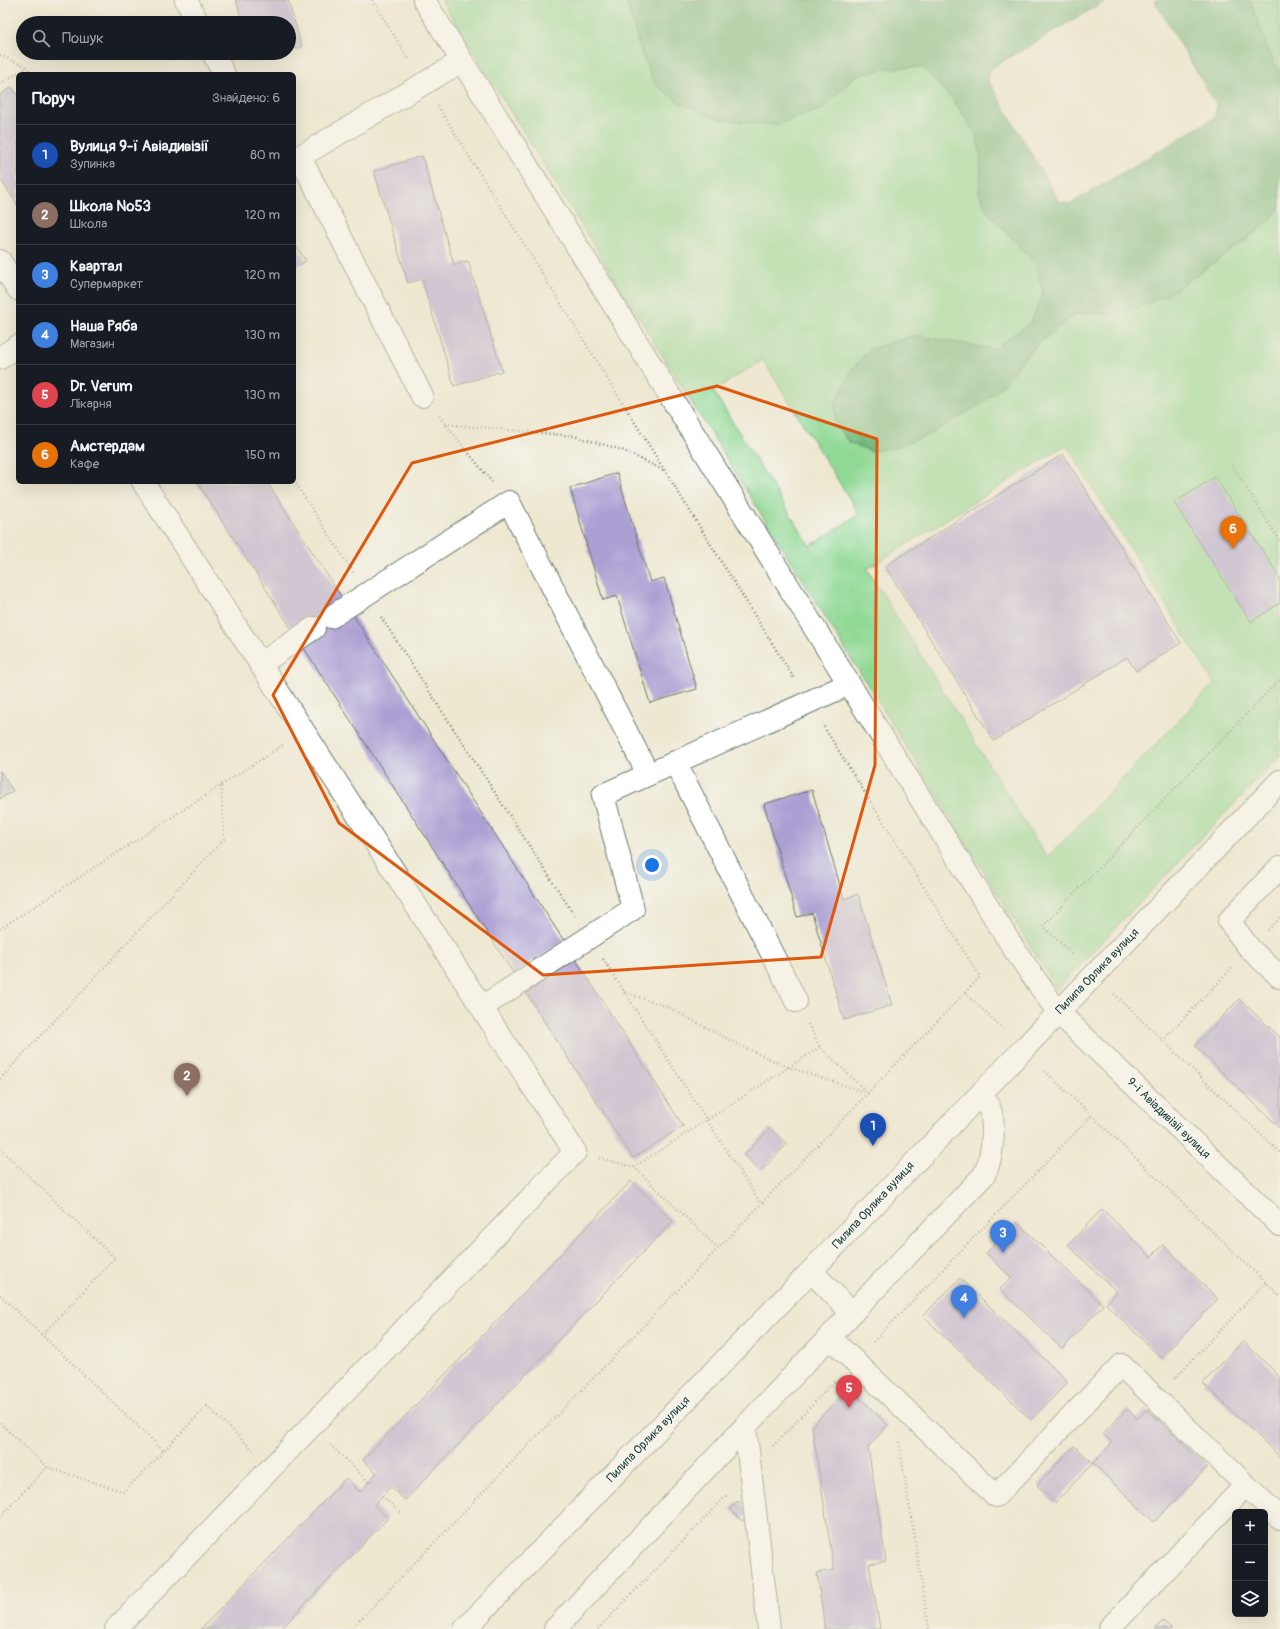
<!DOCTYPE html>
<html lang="uk">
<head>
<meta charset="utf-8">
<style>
	:root { --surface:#171b24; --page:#242831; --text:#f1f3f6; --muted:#9ea1a6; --line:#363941; --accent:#b45309 }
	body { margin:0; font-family:Pangolin,sans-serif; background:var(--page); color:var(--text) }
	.controls { position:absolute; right:12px; bottom:12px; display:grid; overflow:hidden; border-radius:6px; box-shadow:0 4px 16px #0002 }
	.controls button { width:36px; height:36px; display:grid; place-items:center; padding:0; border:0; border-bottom:1px solid var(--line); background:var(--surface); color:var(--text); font:20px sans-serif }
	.you { position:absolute; left:652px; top:865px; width:14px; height:14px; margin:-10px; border:3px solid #fff; border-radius:50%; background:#1a73e8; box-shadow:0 0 0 6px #1a73e833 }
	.badge { display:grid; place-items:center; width:26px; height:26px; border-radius:50%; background:var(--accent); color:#fff; font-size:13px; font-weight:700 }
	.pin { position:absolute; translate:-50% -33px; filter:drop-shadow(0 1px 2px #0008) }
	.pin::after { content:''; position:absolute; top:21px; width:14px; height:12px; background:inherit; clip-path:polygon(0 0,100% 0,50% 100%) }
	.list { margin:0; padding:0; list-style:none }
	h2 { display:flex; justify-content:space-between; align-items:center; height:52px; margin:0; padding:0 16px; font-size:17px }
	h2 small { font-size:13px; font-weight:400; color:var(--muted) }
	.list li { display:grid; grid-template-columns:26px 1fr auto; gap:12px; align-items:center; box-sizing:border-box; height:60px; padding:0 16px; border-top:1px solid var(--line) }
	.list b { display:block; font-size:15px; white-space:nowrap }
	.list p { margin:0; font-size:13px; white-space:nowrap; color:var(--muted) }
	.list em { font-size:13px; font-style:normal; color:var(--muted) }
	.icon { flex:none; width:22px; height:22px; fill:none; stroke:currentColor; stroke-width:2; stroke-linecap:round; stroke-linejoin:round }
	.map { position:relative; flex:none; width:1280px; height:1629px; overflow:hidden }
	.search { position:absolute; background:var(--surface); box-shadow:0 4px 16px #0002; left:16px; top:16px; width:280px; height:44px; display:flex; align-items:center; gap:10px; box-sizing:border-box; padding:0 14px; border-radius:22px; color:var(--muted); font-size:15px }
	.panel { position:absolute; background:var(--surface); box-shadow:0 4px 16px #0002; left:16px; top:72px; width:280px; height:412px; border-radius:6px }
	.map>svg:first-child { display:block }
</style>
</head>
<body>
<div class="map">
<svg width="1280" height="1629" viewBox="0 0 1280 1629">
	<rect width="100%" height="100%" fill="#f6f6f2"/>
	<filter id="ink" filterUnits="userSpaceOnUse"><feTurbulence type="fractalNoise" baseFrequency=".025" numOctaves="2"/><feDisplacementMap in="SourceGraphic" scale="8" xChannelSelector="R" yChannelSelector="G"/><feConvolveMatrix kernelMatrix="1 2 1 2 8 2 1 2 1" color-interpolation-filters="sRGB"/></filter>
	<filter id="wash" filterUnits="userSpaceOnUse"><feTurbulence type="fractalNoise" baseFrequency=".012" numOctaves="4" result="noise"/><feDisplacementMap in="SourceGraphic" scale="16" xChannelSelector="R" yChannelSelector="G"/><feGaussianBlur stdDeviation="0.9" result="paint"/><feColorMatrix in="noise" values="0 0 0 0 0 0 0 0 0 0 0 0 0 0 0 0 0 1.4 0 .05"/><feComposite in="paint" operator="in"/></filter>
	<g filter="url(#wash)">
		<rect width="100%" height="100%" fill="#eee8d1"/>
		<path fill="#90d994" stroke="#588b64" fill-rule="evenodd" d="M441,0H626L641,52L654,83L823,109L855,76L888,68L923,67L953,100L975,132L980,151L981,174L979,192L987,211L1036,264L1043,294L1031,322L994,349L969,345L835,404V425L850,443L1002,386L1031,350L1074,315L1090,312L1110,315L1169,294L1245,241L1273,217L1280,206V756L1057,989ZM763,360L859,514L810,546L713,391ZM1066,445L1214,683L1047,858L867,569Z
			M1250,0H1280V73L1268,49Z"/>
		<path fill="#74b97e" stroke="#4a7b59" d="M626,0H1107L990,69L988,80L1059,201L1070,204L1214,118L1217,106L1154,0H1250L1268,49L1280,73V206L1273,217L1245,241L1169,294L1129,311L1110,315L1090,312L1074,315L1031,350L1002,386L981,404L931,434L893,448L871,451L850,443L835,425V404L852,370L869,349L915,335L994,349L1031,322L1043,294L1036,265L987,211L979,192L981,174L980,151L975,132L953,100L923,67L888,68L855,76L823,109L775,125L722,120L680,103L654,83L641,52Z"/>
		<g id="blocks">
			<path fill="#ac9fd3" d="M236,0H288L302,47L289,50V23H243Z
				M252,53H278L254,60Z
				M12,87L18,96V206L0,178V95Z
				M422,156L454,265L468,261L502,371L454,386L422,279L408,283L374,171Z
				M294,243L306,261L294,268Z
				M1063,454L1181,643L1136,671L1127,657L994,741L885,566Z
				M617,473L650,582L664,578L697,689L650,703L617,596L603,600L570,488Z
				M1215,477L1280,578V603L1251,622L1174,503Z
				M197,482H267L564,941L514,974Z
				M0,771L13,791L0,799Z
				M812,790L844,899L858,894L892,1005L844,1020L812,913L797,917L764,804Z
				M576,960L683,1126L633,1158L526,993Z
				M1239,999L1280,1037V1128L1195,1046Z
				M770,1128L787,1144L761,1171L744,1155Z
				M631,1181L673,1221L405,1500L391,1487L382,1496L374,1505L388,1518L281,1629H201L346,1478L360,1492L369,1482L377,1473L363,1460Z
				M1102,1209L1151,1257L1163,1245L1218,1299L1161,1358L1106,1304L1117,1292L1068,1245Z
				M1017,1222L1103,1305L1062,1349L1000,1289L1012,1278L986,1253Z
				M960,1278L1068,1382L1031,1420L923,1316Z
				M1243,1341L1280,1377V1457L1203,1383Z
				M849,1388L888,1425L868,1447L886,1561L869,1564L880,1629H825L817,1573L834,1570L812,1426Z
				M1127,1409L1137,1419L1147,1409L1207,1467L1154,1522L1093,1463L1112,1443L1103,1434Z
				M1074,1446L1093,1463L1055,1503L1037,1485Z
				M738,1501L750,1512L742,1521L730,1509Z
				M1163,1621L1172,1629H1155Z"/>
		</g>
	</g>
	<g filter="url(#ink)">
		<use href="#blocks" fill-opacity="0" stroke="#67796b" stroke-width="1"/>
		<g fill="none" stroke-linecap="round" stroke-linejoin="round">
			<g stroke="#67796b" stroke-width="24">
				<path id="minor" d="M186,0L198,23
					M424,0L1014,949L1058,1012L1280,1225
					M213,53L224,74
					M300,157L422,396
					M294,160L462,61
					M0,261L18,289
					M0,358L18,346
					M331,617L509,502L648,774
					M260,664L314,628
					M675,762L796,1001
					M1280,867L1229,921L1250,949L1280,977
					M482,1007L633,909L603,795L849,684
					M811,1271L852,1313
					M829,1337L996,1496L1121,1365L1280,1518
					M745,1426L769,1629
					M116,1629L575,1152L143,482
					M465,1629L811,1271L1280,781
					M555,1629L852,1313L984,1175C992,1160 996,1127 990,1110C988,1104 984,1098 982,1092
					M1109,1629L1246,1485"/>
			</g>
			<path stroke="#67796b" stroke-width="2.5" stroke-dasharray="1 3" stroke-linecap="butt" d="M372,0L410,61
				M0,55L27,67L31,74
				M0,84L26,68
				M438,106L795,680
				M439,416L492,482
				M445,424L574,436L622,450L665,471
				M1232,465L1280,541
				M294,481L353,572
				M381,617L575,916
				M0,929L283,745
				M1268,930L1280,918
				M1072,954L1043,926L1280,679
				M603,959L761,1204
				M624,992L668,1007L739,1045L788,1067L868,1093
				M965,993L1003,1029
				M1114,994L1280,1153
				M808,1024L820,1047L867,1092
				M1162,1041L1233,967
				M1045,1071L1280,1296
				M0,1079L224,839L221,785
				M0,1149L115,1258L42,1335
				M599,1158L634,1167L718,1248
				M634,1167L820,1047
				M0,1295L164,1451
				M873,1342L1092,1115
				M1174,1379L1266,1282
				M0,1423L47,1467L124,1492L207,1406L253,1450
				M899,1442L929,1629
				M330,1445L369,1482
				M773,1446L836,1380
				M382,1496L401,1513
				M0,1517L47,1467
				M351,1629L980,977L822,724
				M598,1629L727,1495"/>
			<use href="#minor" stroke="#fff" stroke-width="22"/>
		</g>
	</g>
	<path d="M0 0H1280V1629H0ZM717,386L877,439L875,765L821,957L543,975L339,823L273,695L412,463Z" fill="#eee8d1" fill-opacity=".55" fill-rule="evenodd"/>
	<path fill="none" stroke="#de580e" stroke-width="3" stroke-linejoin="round" d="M717,386L877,439L875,765L821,957L543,975L339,823L273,695L412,463Z"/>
	<g text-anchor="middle" stroke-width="3.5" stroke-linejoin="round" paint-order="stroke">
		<g font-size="12" fill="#1f3d34" stroke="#f6f6f2">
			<text transform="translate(1097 971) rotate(-46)" y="4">Пилипа Орлика вулиця</text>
			<text transform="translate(1169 1118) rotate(44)" y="4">9-ї Авіадивізії вулиця</text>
			<text transform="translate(873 1205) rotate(-47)" y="4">Пилипа Орлика вулиця</text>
			<text transform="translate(648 1439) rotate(-46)" y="4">Пилипа Орлика вулиця</text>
		</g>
	</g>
</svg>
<div class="controls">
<button>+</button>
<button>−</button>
<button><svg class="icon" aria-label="layers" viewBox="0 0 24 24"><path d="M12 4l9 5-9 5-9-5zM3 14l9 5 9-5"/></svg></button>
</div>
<div class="you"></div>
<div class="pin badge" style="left:873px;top:1146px;background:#1a4fb4">1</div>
<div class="pin badge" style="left:187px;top:1096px;background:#8d6e63">2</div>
<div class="pin badge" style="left:1003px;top:1253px;background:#3f7fe0">3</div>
<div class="pin badge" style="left:964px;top:1318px;background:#3f7fe0">4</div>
<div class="pin badge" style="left:849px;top:1408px;background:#e0444e">5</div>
<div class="pin badge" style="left:1233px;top:549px;background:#e8710a">6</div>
<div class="search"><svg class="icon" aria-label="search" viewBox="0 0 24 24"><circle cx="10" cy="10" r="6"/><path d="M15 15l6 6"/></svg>Пошук</div>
<section class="panel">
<h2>Поруч<small>Знайдено: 6</small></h2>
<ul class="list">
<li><span class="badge" style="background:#1a4fb4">1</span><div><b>Вулиця 9-ї Авіадивізії</b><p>Зупинка</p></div><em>80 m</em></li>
<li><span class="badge" style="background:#8d6e63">2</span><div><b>Школа №53</b><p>Школа</p></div><em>120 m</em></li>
<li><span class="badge" style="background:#3f7fe0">3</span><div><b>Квартал</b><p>Супермаркет</p></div><em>120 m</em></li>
<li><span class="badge" style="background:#3f7fe0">4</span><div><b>Наша Ряба</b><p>Магазин</p></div><em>130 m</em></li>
<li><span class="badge" style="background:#e0444e">5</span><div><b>Dr. Verum</b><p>Лікарня</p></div><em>130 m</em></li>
<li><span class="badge" style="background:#e8710a">6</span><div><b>Амстердам</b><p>Кафе</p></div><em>150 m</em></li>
</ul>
</section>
</div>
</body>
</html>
